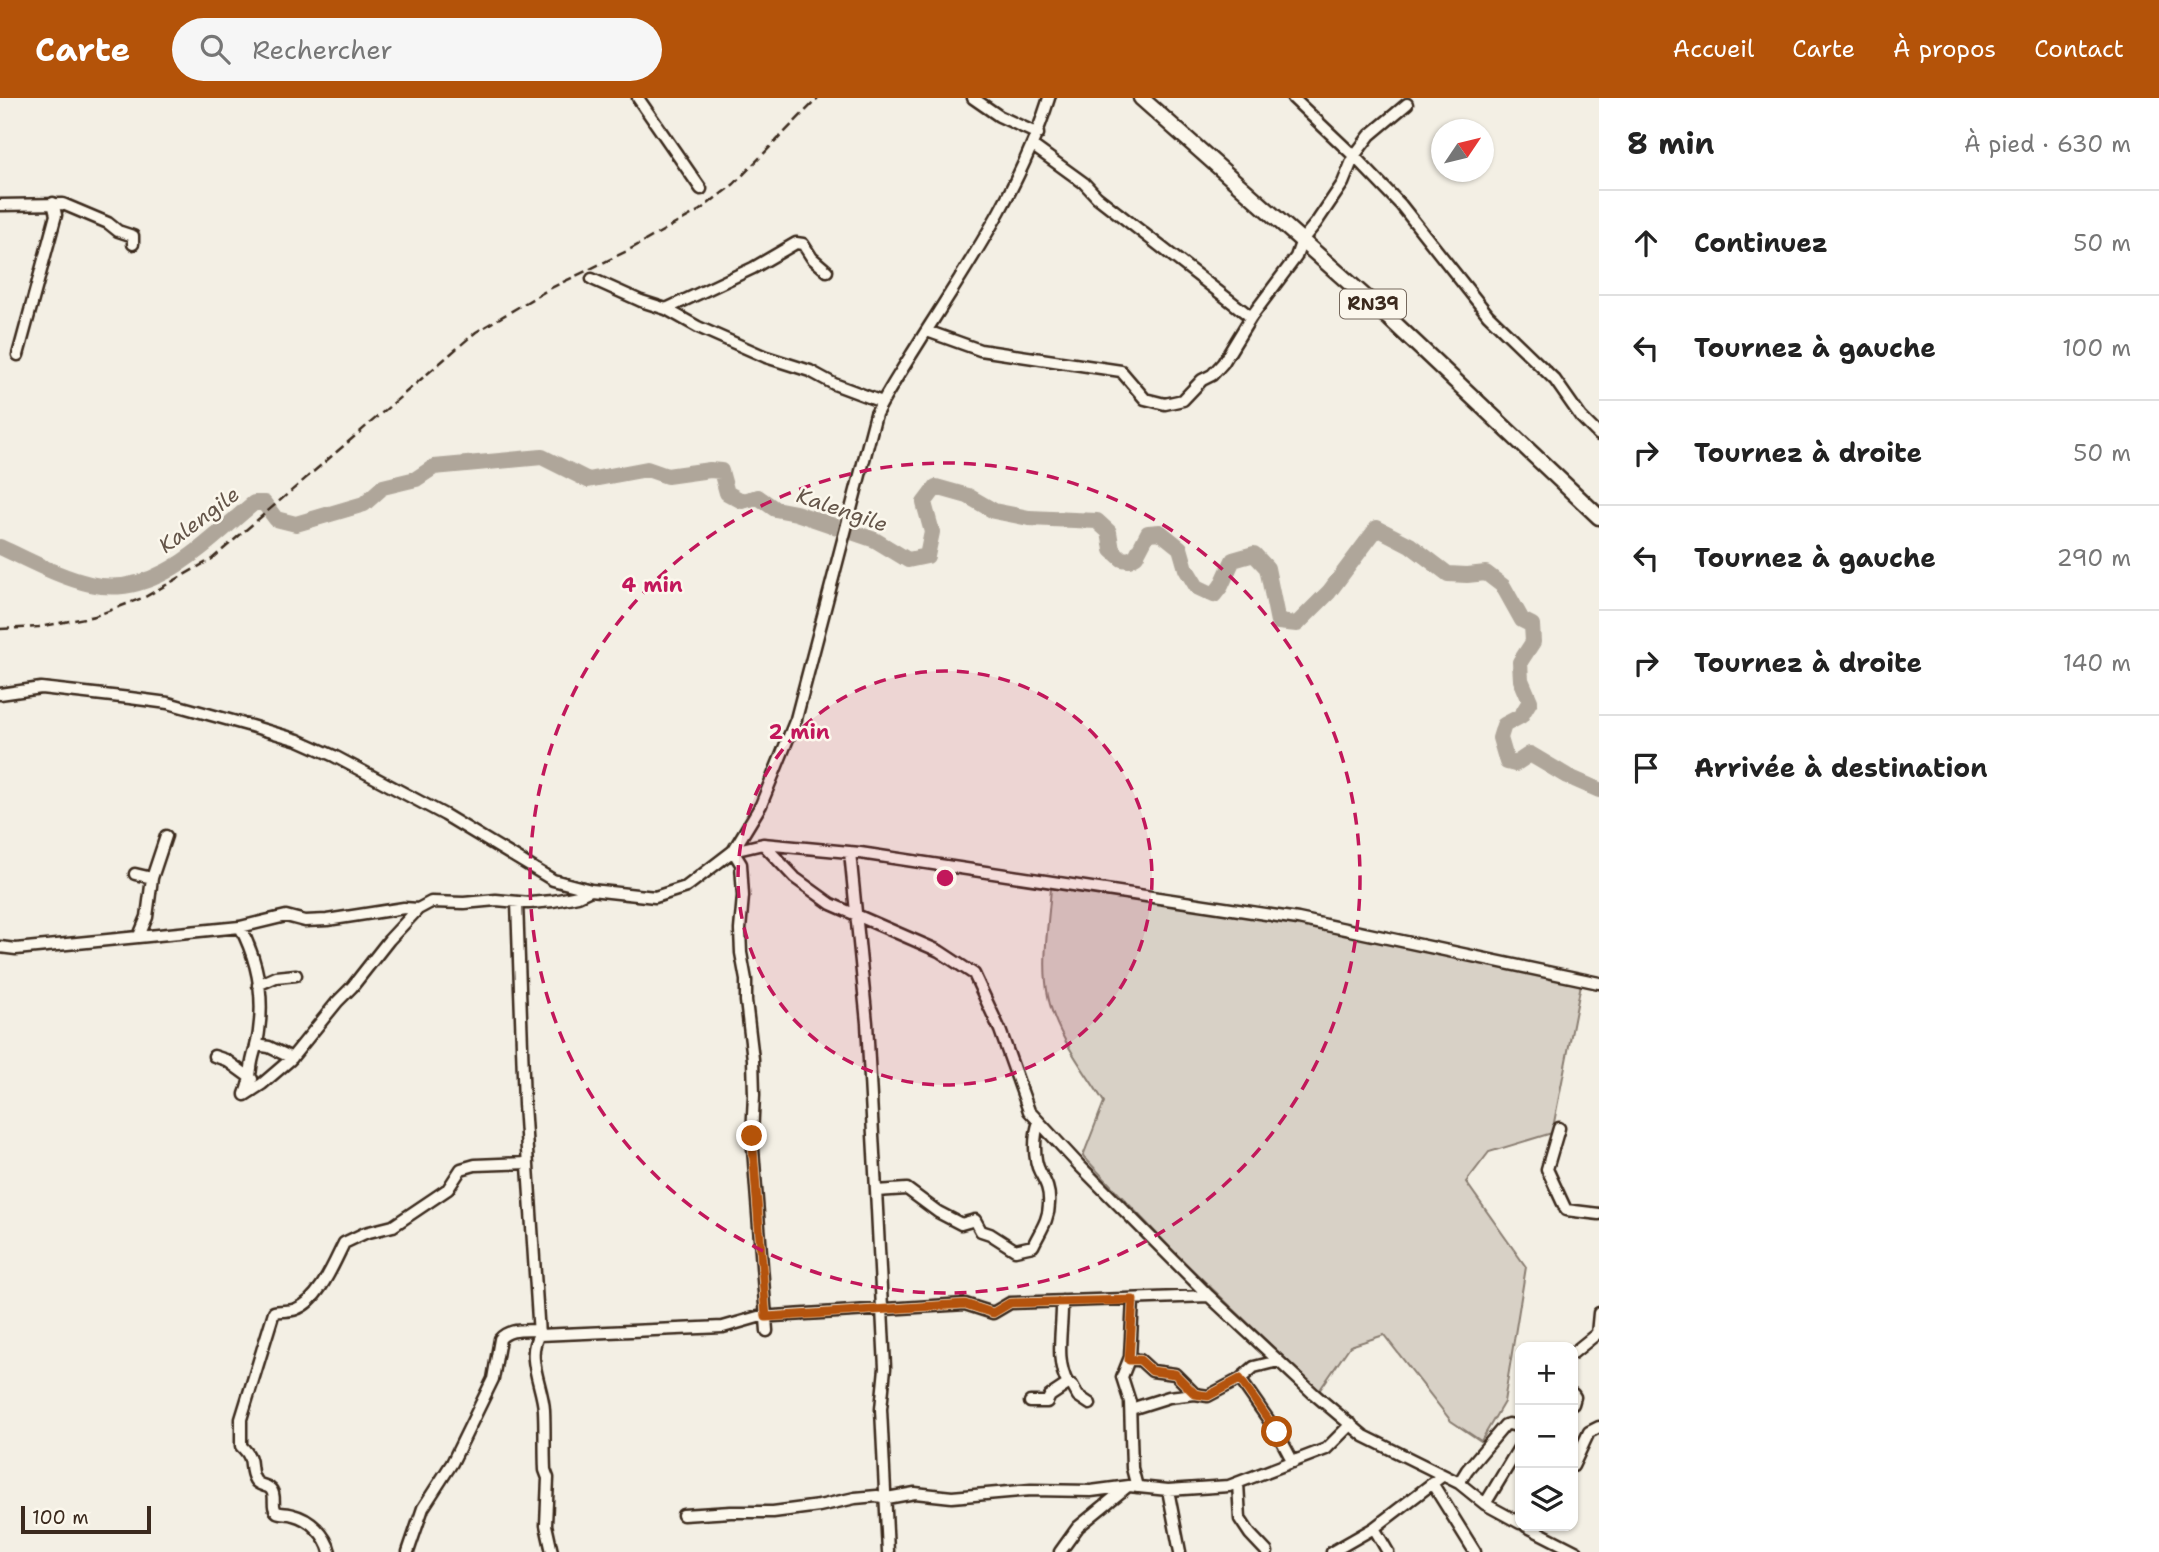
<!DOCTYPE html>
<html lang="fr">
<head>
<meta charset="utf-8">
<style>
	:root { --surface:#fff; --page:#f6f6f6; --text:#222; --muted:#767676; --line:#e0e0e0; --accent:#b45309 }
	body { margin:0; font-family:"Shantell Sans",sans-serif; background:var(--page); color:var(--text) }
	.controls { position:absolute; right:21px; bottom:21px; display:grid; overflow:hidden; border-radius:14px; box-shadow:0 2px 5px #0004 }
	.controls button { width:63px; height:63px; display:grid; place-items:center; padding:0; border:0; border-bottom:2px solid var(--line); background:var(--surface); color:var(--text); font:35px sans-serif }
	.compass { position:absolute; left:1431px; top:21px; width:63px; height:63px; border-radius:50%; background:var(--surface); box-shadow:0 2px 5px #0004; rotate:55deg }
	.scale { position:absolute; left:21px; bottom:18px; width:130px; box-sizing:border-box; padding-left:7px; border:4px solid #3b2a1e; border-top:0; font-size:19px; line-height:24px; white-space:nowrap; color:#3b2a1e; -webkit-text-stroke:5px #fbf7ec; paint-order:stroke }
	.stop { position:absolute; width:21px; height:21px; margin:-16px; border:5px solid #b45309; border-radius:50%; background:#fff }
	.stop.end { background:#b45309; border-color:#fff; box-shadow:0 2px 7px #0008 }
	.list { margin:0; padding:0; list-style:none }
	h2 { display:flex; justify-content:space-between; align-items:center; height:91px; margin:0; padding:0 28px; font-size:30px }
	h2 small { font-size:23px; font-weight:400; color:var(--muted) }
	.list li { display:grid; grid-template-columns:46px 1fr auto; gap:21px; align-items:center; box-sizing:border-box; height:105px; padding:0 28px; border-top:2px solid var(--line) }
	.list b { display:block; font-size:26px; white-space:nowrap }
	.list em { font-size:23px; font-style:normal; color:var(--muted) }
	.icon { flex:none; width:38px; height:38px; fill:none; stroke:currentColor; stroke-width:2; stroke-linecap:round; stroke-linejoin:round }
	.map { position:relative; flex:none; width:1599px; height:1454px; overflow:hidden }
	header { display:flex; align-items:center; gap:42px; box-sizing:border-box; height:98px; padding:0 35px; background:var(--accent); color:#fff }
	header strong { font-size:33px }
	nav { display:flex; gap:38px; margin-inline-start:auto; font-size:24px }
	.search { width:490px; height:63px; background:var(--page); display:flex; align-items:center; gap:18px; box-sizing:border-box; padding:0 24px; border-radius:38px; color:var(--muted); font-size:26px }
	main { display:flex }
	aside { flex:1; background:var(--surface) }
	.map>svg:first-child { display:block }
</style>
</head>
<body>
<header>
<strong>Carte</strong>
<div class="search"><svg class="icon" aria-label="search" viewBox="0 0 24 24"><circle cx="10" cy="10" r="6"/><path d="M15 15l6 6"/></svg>Rechercher</div>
<nav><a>Accueil</a><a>Carte</a><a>À propos</a><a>Contact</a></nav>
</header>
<main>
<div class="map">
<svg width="1599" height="1454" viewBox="0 0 1599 1454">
	<rect width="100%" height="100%" fill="#f3efe4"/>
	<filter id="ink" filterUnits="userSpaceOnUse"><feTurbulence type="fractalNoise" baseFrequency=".0143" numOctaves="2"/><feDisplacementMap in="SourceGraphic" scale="14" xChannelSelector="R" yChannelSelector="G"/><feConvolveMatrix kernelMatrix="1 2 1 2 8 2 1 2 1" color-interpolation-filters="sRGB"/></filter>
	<g filter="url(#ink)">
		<path fill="#d8d1c6" stroke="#8a7e72" stroke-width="2" d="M1051,789L1298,826L1581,886L1552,1035L1489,1054L1466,1084L1526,1169L1504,1304L1481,1343L1451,1323L1384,1237L1350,1248L1319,1293L1178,1158L1083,1058L1104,1004C1084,972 1055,935 1048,898C1041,864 1049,824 1051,789Z"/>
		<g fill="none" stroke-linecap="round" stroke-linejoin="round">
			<path stroke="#afa69a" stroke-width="16" d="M0,449C29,462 59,479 90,486C156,502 208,442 254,405H264L276,421L296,426L364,406L383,389L416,381L434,369L542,359L588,382L647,371L667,378L710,372L721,373L727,395L742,403L758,399L775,411L796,415L875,442L908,462L927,458L932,434L924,405L936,389L968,398L994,413L1029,420L1097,423L1109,434L1112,452L1122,461L1129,462L1136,458L1148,435L1160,434L1180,450L1186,471L1197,489L1214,497L1221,488L1233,462L1254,456L1267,470L1278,524L1297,526L1329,494L1377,430L1410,447L1448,476L1467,477L1486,475L1503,488L1522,522L1532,527L1533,544L1520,564L1521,582L1530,603L1521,618L1504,627L1500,640L1507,664L1515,666L1530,656L1567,678L1599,692"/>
			<g stroke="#3b2a1e" stroke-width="15">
				<path id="minor" d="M638,0L701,91
					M973,0L999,18L1038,36
					M1293,0L1354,58L1401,107L1488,217L1555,282L1581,319L1599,337
					M1033,48L1084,85L1097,99L1251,219
					M0,107L63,106L108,125L118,133L133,138V146
					M592,181L641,203L666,211L698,229L766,259L810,273L834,286L882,304
					M666,211L753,170L796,145L803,146L812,160L827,173
					M927,233L980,252L1121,273L1145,301L1165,306L1183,302L1202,282L1212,277L1223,265L1251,219L1296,159L1302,142L1316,125L1343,85L1354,58L1370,37L1407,6
					M18,257L56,117L53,105
					M0,596L41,590L130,600L168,605L251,628L298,642L334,658L445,717L553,782L591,792L655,799L686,789L733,753L761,707L796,621L876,316C890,289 907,264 923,238C972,161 1022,87 1049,0
					M763,746L795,780L831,806L939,853L974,876L1000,932L1029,1013L1079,1067L1209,1198L1314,1296L1364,1338L1459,1385L1485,1406L1520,1425
					M850,754L867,925L877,1111L885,1270L881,1311L888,1454
					M135,776L152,780
					M517,804L524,1006L539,1237C525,1258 543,1289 544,1312C545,1332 544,1352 545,1372L548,1380L546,1427L552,1454
					M240,829C257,861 264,897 259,933C258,946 252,958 251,970C250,980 249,987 245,996
					M139,838L147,819L152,780L166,738
					M0,849L16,851L240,829L286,818L305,823L327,822L404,810L418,811L431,804L464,805L496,802L530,805L553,803L578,798L591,792
					M258,887L276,879L296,877
					M257,943L256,947L269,949L292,960
					M214,958L226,962L252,981
					M245,997L262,986L290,962L337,904L352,889L389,842L418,811
					M1559,1030L1547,1071L1566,1112L1599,1116
					M876,1093L907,1091L938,1114L961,1126L975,1122L981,1133L990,1136L1015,1152L1033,1148C1040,1133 1049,1122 1049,1106C1050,1092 1046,1085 1040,1074C1033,1061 1034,1037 1039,1024
					M1133,1202L1130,1259L1122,1279L1130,1304L1132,1370L1137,1389
					M1062,1203C1063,1231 1054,1261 1068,1286
					M767,1233L752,1038L754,997L753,961L746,903V882L741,855L740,832L743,798L741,766L733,753L763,746L860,755L1298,821L1599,885
					M1597,1236L1599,1215
					M539,1237L723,1229L758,1219L965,1206L993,1215L1010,1205L1209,1198
					M1573,1255L1599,1234
					M1129,1262H1140L1152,1273L1175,1276L1195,1296L1208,1298L1240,1281
					M1278,1263L1254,1269L1240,1281L1277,1334L1293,1364
					M1573,1296L1575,1299L1573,1306
					M1030,1304H1047L1050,1298L1068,1286L1072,1287L1078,1298L1090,1306
					M1131,1311L1169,1299L1195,1296
					M1573,1368L1589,1334L1599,1329
					M1238,1385L1240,1421L1250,1436L1267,1454
					M1432,1385L1475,1454
					M1459,1385L1467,1372L1505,1327L1509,1326L1520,1329
					M1168,1392L1180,1454
					M1485,1406L1520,1348
					M683,1417L731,1414H773L819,1408L855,1400L877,1398L887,1400L915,1395L952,1399L1031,1392L1091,1393L1129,1388L1168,1392L1229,1388L1326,1351L1351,1326
					M1526,1428L1577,1454
					M330,1454C326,1437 310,1421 293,1417C289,1415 281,1416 277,1414C271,1409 276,1399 272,1393C269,1386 259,1389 255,1382C247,1369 257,1363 241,1348V1321L274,1214C281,1212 289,1214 296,1211C319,1203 334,1165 344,1145L365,1135L393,1128L448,1091L461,1071L475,1067L528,1065
					M408,1454L423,1410L452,1365L493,1281L500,1241C509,1230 525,1233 538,1232
					M1060,1454L1078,1429L1127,1389
					M1332,1454L1374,1430
					M1388,1454L1374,1430L1442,1378"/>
			</g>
			<g stroke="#3b2a1e" stroke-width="19">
				<path id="highway" d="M1141,0L1390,221L1599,419"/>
			</g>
			<use href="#minor" stroke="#fbf7ec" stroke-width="10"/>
			<use href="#highway" stroke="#fbf7ec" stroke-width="14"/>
			<path stroke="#3b2a1e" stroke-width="2.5" stroke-dasharray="10 5" stroke-linecap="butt" d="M0,531L39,529L95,518L145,499L212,461L476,234L549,191L627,153L700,112L734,86L818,0"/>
		</g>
	</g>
	<g fill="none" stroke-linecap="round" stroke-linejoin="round" filter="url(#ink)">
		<path stroke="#b45309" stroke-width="9" d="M752,1038L766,1219L965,1206L993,1215L1010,1205L1133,1202L1129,1262H1140L1152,1273L1175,1276L1195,1296L1208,1298L1240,1281L1277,1334"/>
	</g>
	<circle cx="945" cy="780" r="207" fill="#c2185b" fill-opacity=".12"/>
	<g fill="none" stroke="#c2185b" stroke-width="3.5" stroke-dasharray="12 9">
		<circle cx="945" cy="780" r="207"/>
		<circle cx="945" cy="780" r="415"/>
	</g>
	<g text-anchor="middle" stroke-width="5" stroke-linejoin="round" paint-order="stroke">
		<rect fill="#fbf7ec" stroke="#75685c" stroke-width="2" x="1340" y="191.5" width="66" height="29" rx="5"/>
		<g font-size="18" font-weight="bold" fill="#3b2a1e">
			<text x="1373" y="212">RN39</text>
		</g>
		<g font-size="21" font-style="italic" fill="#645549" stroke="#fbf7ec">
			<text transform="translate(842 412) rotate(19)" y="7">Kalengile</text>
			<text transform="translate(199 422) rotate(-37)" y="7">Kalengile</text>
		</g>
	</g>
	<circle cx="945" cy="780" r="10" fill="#c2185b" stroke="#fbf7ec" stroke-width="3.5"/>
	<g font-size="21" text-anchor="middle" font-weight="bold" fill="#c2185b" stroke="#fbf7ec" stroke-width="5" stroke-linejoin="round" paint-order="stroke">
		<text x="652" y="494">4 min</text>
		<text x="799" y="641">2 min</text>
	</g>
</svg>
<div class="controls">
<button>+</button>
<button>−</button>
<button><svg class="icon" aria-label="layers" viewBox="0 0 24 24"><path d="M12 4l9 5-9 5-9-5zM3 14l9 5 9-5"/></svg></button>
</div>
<svg class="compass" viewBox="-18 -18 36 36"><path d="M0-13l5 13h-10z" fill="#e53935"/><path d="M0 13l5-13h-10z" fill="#767676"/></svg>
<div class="scale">100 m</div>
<div class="stop" style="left:1277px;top:1334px"></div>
<div class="stop end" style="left:752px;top:1038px"></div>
</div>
<aside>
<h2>8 min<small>À pied · 630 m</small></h2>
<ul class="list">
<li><svg class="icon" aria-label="ahead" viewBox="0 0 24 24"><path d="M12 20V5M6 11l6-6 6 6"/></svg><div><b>Continuez</b></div><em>50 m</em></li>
<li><svg class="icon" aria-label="left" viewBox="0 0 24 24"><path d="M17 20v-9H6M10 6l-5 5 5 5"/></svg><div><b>Tournez à gauche</b></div><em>100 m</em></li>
<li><svg class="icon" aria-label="right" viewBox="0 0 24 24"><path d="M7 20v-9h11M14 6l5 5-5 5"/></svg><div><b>Tournez à droite</b></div><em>50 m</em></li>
<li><svg class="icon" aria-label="left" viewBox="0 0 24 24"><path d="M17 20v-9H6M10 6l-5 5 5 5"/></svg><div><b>Tournez à gauche</b></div><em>290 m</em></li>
<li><svg class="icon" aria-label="right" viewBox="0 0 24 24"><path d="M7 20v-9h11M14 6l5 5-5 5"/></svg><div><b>Tournez à droite</b></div><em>140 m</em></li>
<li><svg class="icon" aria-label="arrive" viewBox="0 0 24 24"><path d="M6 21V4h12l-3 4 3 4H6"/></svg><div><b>Arrivée à destination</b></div></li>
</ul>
</aside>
</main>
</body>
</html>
